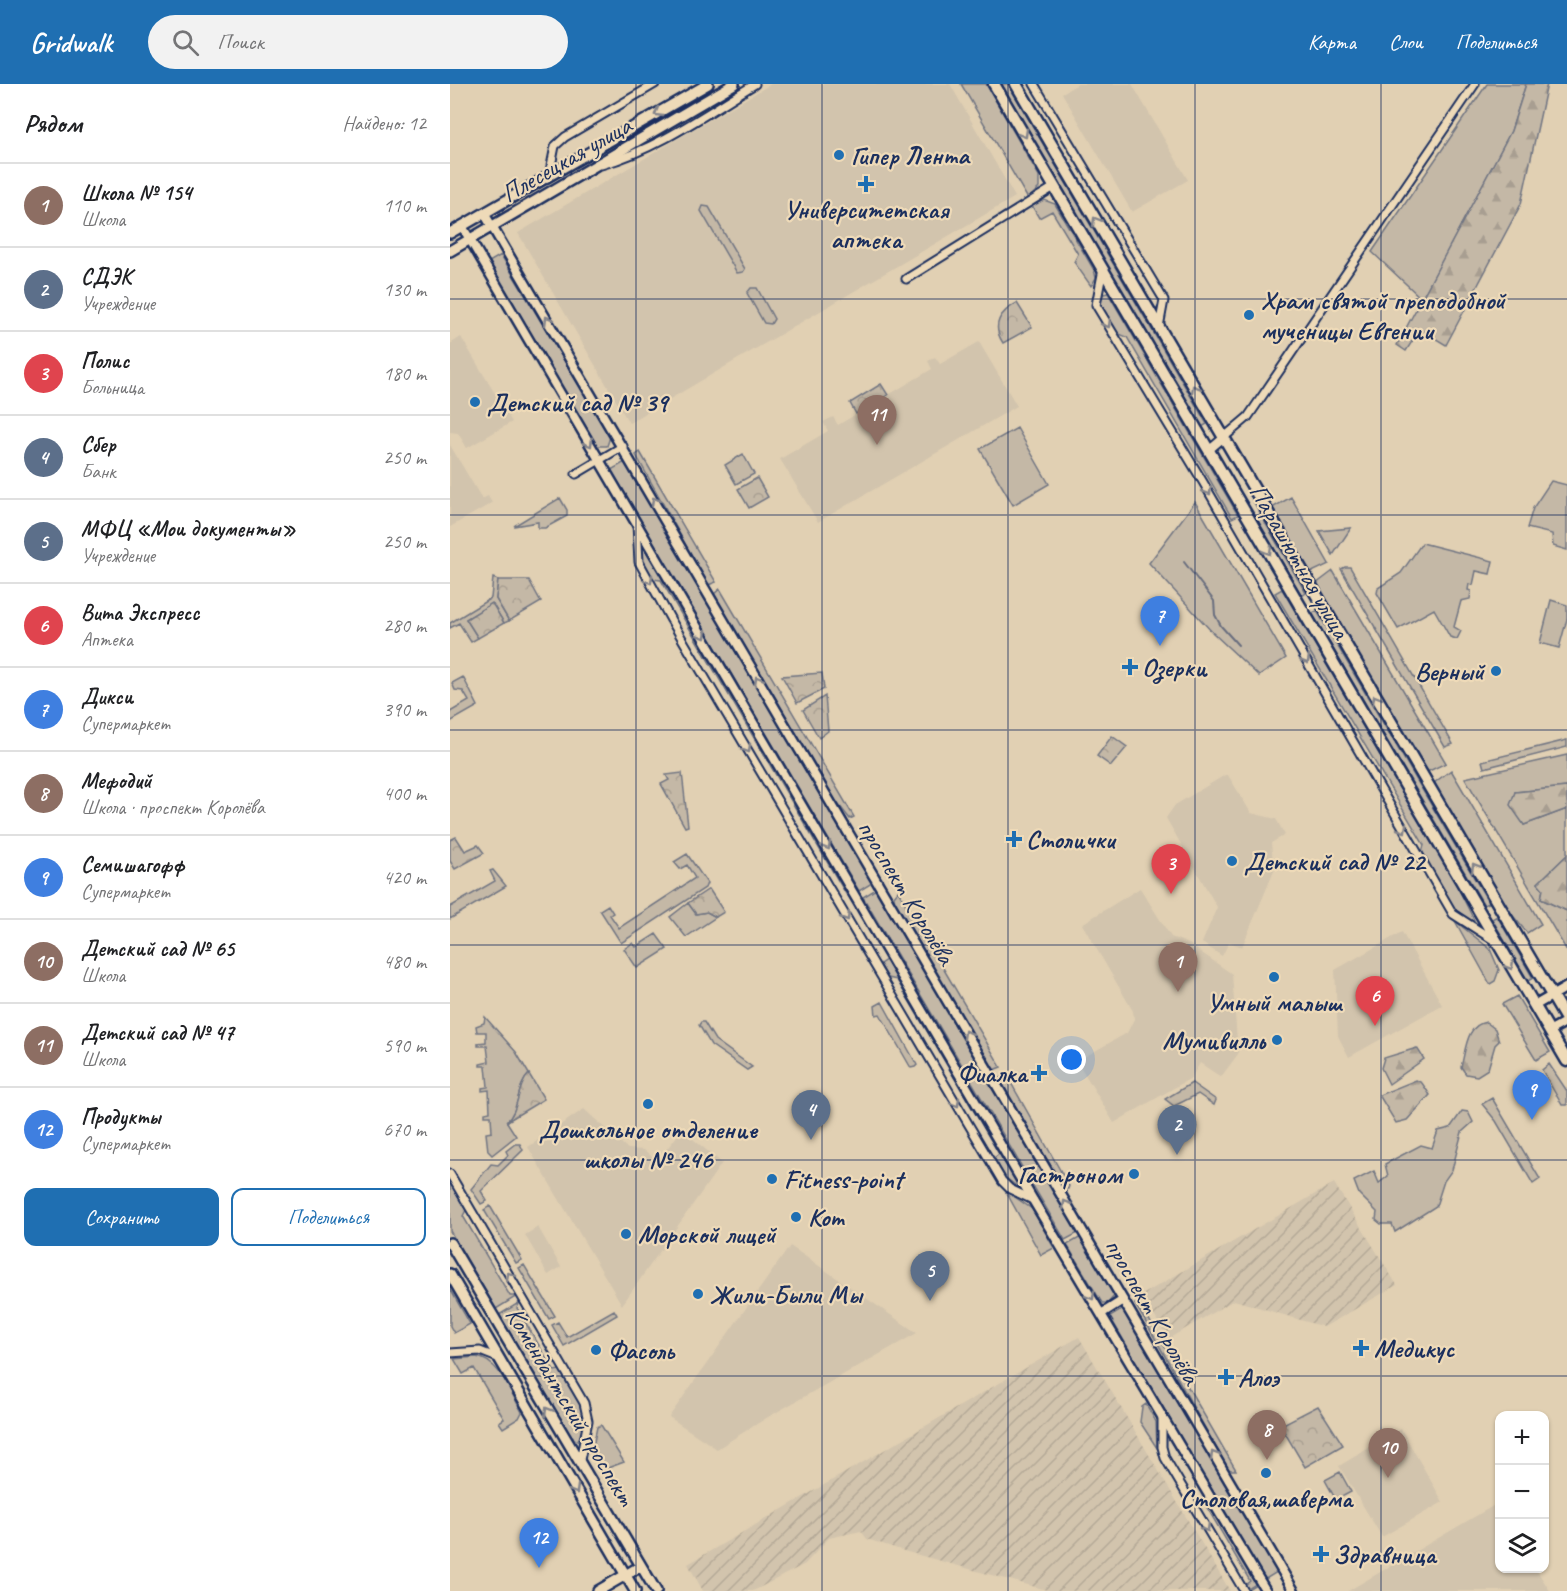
<!DOCTYPE html>
<html lang="ru">
<head>
<meta charset="utf-8">
<style>
	:root { --surface:#fff; --page:#f2f2f2; --text:#202124; --muted:#757577; --line:#e0e0e0; --accent:#1f6fb2 }
	body { margin:0; font-family:Caveat,sans-serif; background:var(--page); color:var(--text) }
	.controls { position:absolute; right:18px; bottom:18px; display:grid; overflow:hidden; border-radius:12px; box-shadow:0 2px 4px #0004 }
	.controls button { width:54px; height:54px; display:grid; place-items:center; padding:0; border:0; border-bottom:2px solid var(--line); background:var(--surface); color:var(--text); font:30px sans-serif }
	.you { position:absolute; left:622px; top:976px; width:21px; height:21px; margin:-15px; border:4px solid #fff; border-radius:50%; background:#1a73e8; box-shadow:0 0 0 9px #1a73e833 }
	.badge { display:grid; place-items:center; width:39px; height:39px; border-radius:50%; background:var(--accent); color:#fff; font-size:20px; font-weight:700 }
	.pin { position:absolute; translate:-50% -50px; filter:drop-shadow(0 2px 3px #0008) }
	.pin::after { content:''; position:absolute; top:32px; width:21px; height:18px; background:inherit; clip-path:polygon(0 0,100% 0,50% 100%) }
	.list { margin:0; padding:0; list-style:none }
	h2 { display:flex; justify-content:space-between; align-items:center; height:78px; margin:0; padding:0 24px; font-size:26px }
	h2 small { font-size:20px; font-weight:400; color:var(--muted) }
	.list li { display:grid; grid-template-columns:39px 1fr auto; gap:18px; align-items:center; box-sizing:border-box; height:84px; padding:0 24px; border-top:2px solid var(--line) }
	.list b { display:block; font-size:22px; white-space:nowrap }
	.list p { margin:0; font-size:20px; white-space:nowrap; color:var(--muted) }
	.list em { font-size:20px; font-style:normal; color:var(--muted) }
	.actions { display:flex; gap:12px; padding:18px 24px }
	.actions a { flex:1; padding:14px 0; border:2px solid var(--accent); border-radius:12px; text-align:center; font-size:21px; color:var(--accent) }
	.actions .main { background:var(--accent); color:#fff }
	.icon { flex:none; width:33px; height:33px; fill:none; stroke:currentColor; stroke-width:2; stroke-linecap:round; stroke-linejoin:round }
	.map { position:relative; flex:none; width:1117px; height:1507px; overflow:hidden }
	header { display:flex; align-items:center; gap:36px; box-sizing:border-box; height:84px; padding:0 30px; background:var(--accent); color:#fff }
	header strong { font-size:28px }
	nav { display:flex; gap:33px; margin-inline-start:auto; font-size:21px }
	.search { width:420px; height:54px; background:var(--page); display:flex; align-items:center; gap:15px; box-sizing:border-box; padding:0 21px; border-radius:33px; color:var(--muted); font-size:22px }
	main { display:flex }
	aside { flex:1; background:var(--surface) }
	.map>svg:first-child { display:block }
</style>
</head>
<body>
<header>
<strong>Gridwalk</strong>
<div class="search"><svg class="icon" aria-label="search" viewBox="0 0 24 24"><circle cx="10" cy="10" r="6"/><path d="M15 15l6 6"/></svg>Поиск</div>
<nav><a>Карта</a><a>Слои</a><a>Поделиться</a></nav>
</header>
<main>
<aside>
<h2>Рядом<small>Найдено: 12</small></h2>
<ul class="list">
<li><span class="badge" style="background:#8d6e63">1</span><div><b>Школа № 154</b><p>Школа</p></div><em>110 m</em></li>
<li><span class="badge" style="background:#5c6f8a">2</span><div><b>СДЭК</b><p>Учреждение</p></div><em>130 m</em></li>
<li><span class="badge" style="background:#e0444e">3</span><div><b>Полис</b><p>Больница</p></div><em>180 m</em></li>
<li><span class="badge" style="background:#5c6f8a">4</span><div><b>Сбер</b><p>Банк</p></div><em>250 m</em></li>
<li><span class="badge" style="background:#5c6f8a">5</span><div><b>МФЦ «Мои документы»</b><p>Учреждение</p></div><em>250 m</em></li>
<li><span class="badge" style="background:#e0444e">6</span><div><b>Вита Экспресс</b><p>Аптека</p></div><em>280 m</em></li>
<li><span class="badge" style="background:#3f7fe0">7</span><div><b>Дикси</b><p>Супермаркет</p></div><em>390 m</em></li>
<li><span class="badge" style="background:#8d6e63">8</span><div><b>Мефодий</b><p>Школа · проспект Королёва</p></div><em>400 m</em></li>
<li><span class="badge" style="background:#3f7fe0">9</span><div><b>Семишагофф</b><p>Супермаркет</p></div><em>420 m</em></li>
<li><span class="badge" style="background:#8d6e63">10</span><div><b>Детский сад № 65</b><p>Школа</p></div><em>480 m</em></li>
<li><span class="badge" style="background:#8d6e63">11</span><div><b>Детский сад № 47</b><p>Школа</p></div><em>590 m</em></li>
<li><span class="badge" style="background:#3f7fe0">12</span><div><b>Продукты</b><p>Супермаркет</p></div><em>670 m</em></li>
</ul>
<div class="actions"><a class="main">Сохранить</a><a>Поделиться</a></div>
</aside>
<div class="map">
<svg width="1117" height="1507" viewBox="0 0 1117 1507">
	<defs>
		<pattern id="industrial-furrows" width="10" height="10" patternUnits="userSpaceOnUse" patternTransform="scale(1.5)"><rect width="10" height="10" fill="#d2c4ad"/><path d="M-1 1l2-2M0 10L10 0M9 11l2-2" fill="none" stroke="#b4a997"/></pattern>
		<pattern id="forest-firs" width="22" height="20" patternUnits="userSpaceOnUse" patternTransform="scale(1.5)"><rect width="22" height="20" fill="#c4b8a6"/><path d="M5 1l3.5 6h-7zM16 11l3.5 6h-7z" fill="#a89e91"/></pattern>
		<pattern id="park-crowns" width="20" height="18" patternUnits="userSpaceOnUse" patternTransform="scale(1.5)"><rect width="20" height="18" fill="#c4b8a6"/><path d="M2 6a3 3 0 1 1 6 0M12 15a3 3 0 1 1 6 0" fill="none" stroke="#a89e91"/></pattern>
	</defs>
	<rect width="100%" height="100%" fill="#e1d0b3"/>
	<filter id="ink" filterUnits="userSpaceOnUse"><feTurbulence type="fractalNoise" baseFrequency=".0167" numOctaves="2"/><feDisplacementMap in="SourceGraphic" scale="12" xChannelSelector="R" yChannelSelector="G"/><feConvolveMatrix kernelMatrix="1 2 1 2 8 2 1 2 1" color-interpolation-filters="sRGB"/></filter>
	<g filter="url(#ink)">
		<path fill="#d2c4ad" d="M321,0H500L565,113L179,339L68,149Z
			M628,0H682L738,96L682,128L612,9Z
			M11,253L62,338L17,364L8,349L0,348V260Z
			M529,258L567,322L368,438L330,375L378,347L373,338L383,333L388,341L482,285L478,277L485,273L490,280Z
			M0,361L32,415L38,412L42,419L0,443Z
			M775,691H778L801,729L826,735L835,751L821,759L824,787L792,863L779,858L772,872L752,859L767,823L716,734L725,721Z
			M690,804L721,853L739,860L782,890L788,970L771,993L750,979L741,994L664,1039L627,977L677,949L684,935L683,927L632,840Z
			M952,848L992,921L899,973L888,952L885,886Z
			M134,1025L178,1065L194,1066L207,1077L232,1046L272,1079L172,1221L78,1063Z
			M88,1143L111,1183L98,1191L75,1151Z
			M340,1162L467,1249L318,1333L267,1365L219,1333Z
			M951,1345L993,1418L932,1453L889,1382Z
			M1048,1419L1050,1484L1086,1485L1100,1507H898Z"/>
		<path fill="url(#industrial-furrows)" d="M884,1099L947,1201L874,1243L784,1216L718,1255L692,1211Z
			M629,1253L780,1507H600L454,1467L417,1455L411,1447L379,1454L355,1480L303,1507H253L238,1480Z"/>
		<path fill="#c4b8a6" stroke="#707482" stroke-width="1.5" d="M511,0H536L589,92V104L578,115Z
			M550,0H558L757,340L752,343Z
			M1037,0H1076L1061,47L972,215L922,168Z
			M594,116L605,120L644,186L646,194L641,202L624,178L628,170L602,127L589,134L582,122Z
			M253,122L259,123L295,185L293,188L287,189L251,127Z
			M51,171L160,353L157,362H147L39,178Z
			M301,204H307L324,235L321,240L314,239L297,209Z
			M658,209L788,431L782,434L677,253L667,249L650,222L653,210Z
			M567,344L599,400L563,421L530,365Z
			M190,368L266,498L258,501L186,371Z
			M293,370L304,390L286,400L275,381Z
			M175,378L422,799L409,807L161,386Z
			M1101,397L1117,401V466L1103,462L1102,450L1077,444L1083,424Z
			M841,413L879,480L860,489L822,424Z
			M110,414L117,426V432L95,444H88V438L64,442Z
			M745,418L836,574L809,592L763,549L699,479Z
			M810,430L856,509L852,512L805,433Z
			M901,444L883,471L869,447Z
			M972,459L1043,477L1040,490L1026,487L1023,501L1019,500L1018,506L1021,507L1020,515L1011,517L1004,543L1011,547L1007,555L1000,553L984,525L948,545L927,509L928,504L951,489Z
			M193,463L210,485L399,807L396,810L211,496L203,495C197,485 189,473 193,463Z
			M895,483H900L1003,660L995,663L891,485Z
			M883,487L996,679L977,688L866,500Z
			M43,494L48,496L46,515L59,537L54,539L42,520L16,535L28,554L21,558L9,539L0,544V539L41,514Z
			M270,505L404,733L400,735L385,716L264,510Z
			M832,505L1006,800L1027,842L1005,825L972,769L974,761L825,509Z
			M1101,516L1117,521V535L1109,564L1090,559Z
			M867,527L1039,819L1034,821L862,529Z
			M13,593L28,622L0,638V628L19,617L13,607L5,606L2,599Z
			M1117,656V663L1034,684L1032,677Z
			M1117,671V703L1065,708L1074,741L1117,725V771L1088,799L1093,805L1091,815L1117,827V867L1015,694Z
			M1001,686L1091,840L1077,849L1060,828L984,699Z
			M237,770L257,799L255,804L171,859L150,826L158,821L163,829L160,831L169,844L245,794L237,781L230,785L224,778Z
			M43,786L56,802L0,835V823L45,797L40,787Z
			M426,805L628,1149L615,1156L413,813Z
			M448,807L551,983L543,986L445,819L444,812Z
			M238,819L246,830L257,828L266,833L236,853L220,833Z
			M1047,832L1083,894L1078,897L1042,835Z
			M1005,837L1040,865L1049,886L1045,897L1040,900Z
			M206,850L217,865L187,884L174,865L183,859L186,863Z
			M436,876L450,894L557,1078L569,1104L556,1094L544,1074L549,1070L447,896L438,894L430,880Z
			M1067,912L1100,968L1086,976L1052,920Z
			M432,918L467,981L465,983L461,984L430,930L426,931L425,922Z
			M35,933L66,968L79,990C66,1003 70,1026 57,1038L66,1052L42,1071L38,1067L36,1049L42,1048L41,1032H35V1029L40,1028L39,1006L32,1007V1004L38,1003L36,982H30V980L39,978L37,962H28V959L36,958V948H27L26,942L34,939Z
			M251,938H254L265,956L302,983L297,986L261,961L249,941Z
			M1099,980L1117,1007V1021H1112L1092,986Z
			M556,990L619,1102L618,1105H615L549,996Z
			M742,999L766,1016L764,1021L748,1010L724,1022L715,1015Z
			M1042,1014L1090,1095L1083,1100L1046,1037L1032,1020Z
			M1012,1027L1018,1028L1023,1038L1012,1048L1002,1086L994,1097L986,1122L945,1148L942,1140H931L926,1136L927,1128L909,1110L904,1097L924,1087L929,1099L938,1092L935,1080L971,1061L982,1064L988,1047L1000,1044Z
			M65,1060H70L73,1066L31,1107L37,1117L31,1120L21,1105L41,1080L48,1081L58,1071L56,1067Z
			M0,1098L16,1126L13,1132L60,1212H67L46,1225L0,1147Z
			M555,1106L582,1125L604,1164L591,1171Z
			M40,1122L72,1176L66,1179L34,1126Z
			M631,1153L665,1211L658,1219H652L617,1161Z
			M74,1181L105,1232L99,1235L69,1184Z
			M0,1205L20,1240L4,1249L0,1242Z
			M70,1218L67,1224L104,1287L110,1286C122,1305 146,1335 127,1357L120,1351L49,1231Z
			M689,1218L786,1386H779C747,1331 718,1275 685,1220Z
			M673,1225L827,1488L814,1496L660,1233Z
			M164,1226L167,1231L114,1262L102,1241L108,1238L117,1253Z
			M26,1273C50,1276 61,1310 72,1328L69,1334L53,1344L49,1338L54,1335L24,1284L13,1290L4,1275Z
			M696,1320L706,1338L707,1364L690,1338L692,1323Z
			M151,1341L174,1378L152,1386L142,1367L147,1343Z
			M890,1388L901,1408L886,1416L875,1396Z
			M755,1413L806,1500L798,1505L795,1501L800,1497L755,1420L749,1423L746,1418Z"/>
		<path fill="url(#forest-firs)" stroke="#707482" stroke-width="1.5" d="M1076,0H1097L1071,120L996,261L970,245L956,267L947,261L1061,47Z
			M1117,703V725L1074,741L1060,721L1065,708Z
			M1117,771V827L1091,815L1093,805L1088,799Z
			M1036,938L1045,945L1049,957L1045,961L1038,985L1027,992L1016,990L1011,983C1016,966 1016,941 1036,938Z
			M967,964L974,975L939,1000L931,984L934,974Z
			M966,996L972,999L980,1011L957,1036L946,1039L929,1011Z"/>
		<path fill="url(#park-crowns)" stroke="#707482" stroke-width="1.5" d="M567,219L582,243L553,259C541,241 550,228 567,219Z
			M431,300L438,311L406,330L400,319Z
			M307,394L318,413L299,424L288,405Z
			M48,496H79L91,518L59,537L46,515Z
			M42,519L54,539L28,554L16,535Z
			M372,589L374,605L347,619L332,592Z
			M375,612L378,647L369,654L353,626Z
			M662,652L677,663L661,682L647,672Z
			M232,689L238,742L235,743L211,700L219,696L216,691Z
			M6,753L15,767L28,761L34,769L5,785L0,777V756Z
			M259,805L274,828L266,833L257,828L246,830L238,819Z
			M79,990L94,1015L56,1038C70,1026 66,1003 79,990Z
			M868,1322L893,1361L855,1383L832,1344L835,1339Z"/>
		<g fill="none" stroke-linecap="round" stroke-linejoin="round">
			<path stroke="#686d7e" stroke-width="2" d="M734,478L764,517L765,531L771,542L788,561"/>
			<g stroke="#1b2f5e" stroke-width="11">
				<path id="minor" d="M584,0L714,216L709,243
					M151,81C206,66 256,30 305,0
					M99,92L105,62L115,53L205,0
					M653,185L646,221L753,398L1003,830L1045,857
					M456,195L604,103
					M759,366L798,333L1025,0
					M126,390L173,362
					M187,440L189,478L221,536L552,1097L560,1105L583,1116
					M0,1090L134,1319L138,1337L130,1376
					M0,1269L30,1267L50,1275
					M712,1334V1363L715,1374L794,1507"/>
			</g>
			<g stroke="#1b2f5e" stroke-width="13">
				<path id="tertiary" d="M34,129L844,1507
					M12,142L583,1116L816,1507
					M1084,922L1117,903
					M1099,947L1117,937
					M651,1230L673,1216"/>
			</g>
			<g stroke="#1b2f5e" stroke-width="14">
				<path id="secondary" d="M0,149L258,0
					M0,167L284,0
					M0,1159L206,1507
					M0,1190L185,1507
					M148,1507L191,1482"/>
			</g>
			<g stroke="#1b2f5e" stroke-width="15">
				<path id="primary" d="M544,0L1117,977
					M566,0L1117,937"/>
			</g>
			<use href="#minor" stroke="#eedab8" stroke-width="7"/>
			<use href="#tertiary" stroke="#eedab8" stroke-width="8"/>
			<use href="#secondary" stroke="#eedab8" stroke-width="9"/>
			<use href="#primary" stroke="#eedab8" stroke-width="10"/>
		</g>
		<defs><path id="oneway-chevron" d="M-2-3.5L2.5 0L-2 3.5" fill="none" stroke-width="1.6" stroke-linecap="round" stroke-linejoin="round" transform="scale(1.5)"/></defs>
		<g stroke="#84848b">
			<use href="#oneway-chevron" transform="translate(208 29) rotate(150)"/>
			<use href="#oneway-chevron" transform="translate(574 50) rotate(60)"/>
			<use href="#oneway-chevron" transform="translate(646 137) rotate(-120)"/>
			<use href="#oneway-chevron" transform="translate(98 236) rotate(-121)"/>
			<use href="#oneway-chevron" transform="translate(657 240) rotate(59)"/>
			<use href="#oneway-chevron" transform="translate(745 305) rotate(-120)"/>
			<use href="#oneway-chevron" transform="translate(139 359) rotate(60)"/>
			<use href="#oneway-chevron" transform="translate(758 407) rotate(60)"/>
			<use href="#oneway-chevron" transform="translate(205 417) rotate(-120)"/>
			<use href="#oneway-chevron" transform="translate(818 467) rotate(60)"/>
			<use href="#oneway-chevron" transform="translate(199 496) rotate(60)"/>
			<use href="#oneway-chevron" transform="translate(253 551) rotate(60)"/>
			<use href="#oneway-chevron" transform="translate(856 576) rotate(60)"/>
			<use href="#oneway-chevron" transform="translate(308 596) rotate(-120)"/>
			<use href="#oneway-chevron" transform="translate(926 615) rotate(-120)"/>
			<use href="#oneway-chevron" transform="translate(297 665) rotate(60)"/>
			<use href="#oneway-chevron" transform="translate(953 745) rotate(60)"/>
			<use href="#oneway-chevron" transform="translate(377 762) rotate(60)"/>
			<use href="#oneway-chevron" transform="translate(1025 783) rotate(-121)"/>
			<use href="#oneway-chevron" transform="translate(396 833) rotate(59)"/>
			<use href="#oneway-chevron" transform="translate(1060 882) rotate(59)"/>
			<use href="#oneway-chevron" transform="translate(517 950) rotate(-120)"/>
			<use href="#oneway-chevron" transform="translate(506 1019) rotate(60)"/>
			<use href="#oneway-chevron" transform="translate(616 1120) rotate(-121)"/>
			<use href="#oneway-chevron" transform="translate(60 1192) rotate(-120)"/>
			<use href="#oneway-chevron" transform="translate(641 1212) rotate(60)"/>
			<use href="#oneway-chevron" transform="translate(98 1327) rotate(-121)"/>
			<use href="#oneway-chevron" transform="translate(764 1371) rotate(-121)"/>
			<use href="#oneway-chevron" transform="translate(125 1406) rotate(60)"/>
			<use href="#oneway-chevron" transform="translate(756 1444) rotate(59)"/>
		</g>
	</g>
	<path fill="none" stroke="#1b2f5e" stroke-width="1.5" stroke-opacity="0.55" d="M186,0V1507M372,0V1507M558,0V1507M745,0V1507M931,0V1507M0,215H1117M0,431H1117M0,646H1117M0,861H1117M0,1076H1117M0,1292H1117"/>
	<g fill="#1f6fb2" stroke="#eedab8" stroke-width="2">
		<circle cx="389" cy="71" r="6"/>
		<path d="M413 91h6v6h6v6h-6v6h-6v-6h-6v-6h6z"/>
		<circle cx="799" cy="231" r="6"/>
		<circle cx="25" cy="318" r="6"/>
		<path d="M677 574h6v6h6v6h-6v6h-6v-6h-6v-6h6z"/>
		<circle cx="1046" cy="587" r="6"/>
		<path d="M561 746h6v6h6v6h-6v6h-6v-6h-6v-6h6z"/>
		<circle cx="782" cy="777" r="6"/>
		<circle cx="824" cy="893" r="6"/>
		<circle cx="827" cy="956" r="6"/>
		<path d="M586 980h6v6h6v6h-6v6h-6v-6h-6v-6h6z"/>
		<circle cx="198" cy="1020" r="6"/>
		<circle cx="684" cy="1090" r="6"/>
		<circle cx="322" cy="1095" r="6"/>
		<circle cx="346" cy="1133" r="6"/>
		<circle cx="176" cy="1150" r="6"/>
		<circle cx="248" cy="1210" r="6"/>
		<path d="M908 1255h6v6h6v6h-6v6h-6v-6h-6v-6h6z"/>
		<circle cx="146" cy="1266" r="6"/>
		<path d="M773 1284h6v6h6v6h-6v6h-6v-6h-6v-6h6z"/>
		<circle cx="816" cy="1389" r="6"/>
		<path d="M868 1461h6v6h6v6h-6v6h-6v-6h-6v-6h6z"/>
	</g>
	<g text-anchor="middle" stroke-width="4.5" stroke-linejoin="round" paint-order="stroke">
		<g font-size="26" font-weight="bold" fill="#1b2f5e" stroke="#eedab8" text-anchor="start">
			<text x="401" y="80">Гипер Лента</text>
			<text x="416" y="134" text-anchor="middle">Университетская<tspan x="416" dy="30">аптека</tspan></text>
			<text x="811" y="225">Храм святой преподобной<tspan x="811" dy="30">мученицы Евгении</tspan></text>
			<text x="37" y="327">Детский сад № 39</text>
			<text x="692" y="592">Озерки</text>
			<text x="1034" y="596" text-anchor="end">Верный</text>
			<text x="576" y="764">Столички</text>
			<text x="794" y="786">Детский сад № 22</text>
			<text x="824" y="927" text-anchor="middle">Умный малыш</text>
			<text x="815" y="965" text-anchor="end">Мумивилль</text>
			<text x="577" y="998" text-anchor="end">Фиалка</text>
			<text x="198" y="1054" text-anchor="middle">Дошкольное отделение<tspan x="198" dy="30">школы № 246</tspan></text>
			<text x="672" y="1099" text-anchor="end">Гастроном</text>
			<text x="334" y="1104">Fitness-point</text>
			<text x="358" y="1142">Кот</text>
			<text x="188" y="1159">Морской лицей</text>
			<text x="260" y="1219">Жили-Были Мы</text>
			<text x="924" y="1273">Медикус</text>
			<text x="158" y="1275">Фасоль</text>
			<text x="788" y="1302">Алоэ</text>
			<text x="816" y="1423" text-anchor="middle">Столовая,шаверма</text>
			<text x="883" y="1479">Здравница</text>
		</g>
		<g font-size="26" fill="#1b2f5e" stroke="#eedab8">
			<text transform="translate(116 75) rotate(-30)" y="9">Плесецкая улица</text>
			<text transform="translate(850 477) rotate(60)" y="9">Парашютная улица</text>
			<text transform="translate(457 808) rotate(59)" y="9">проспект Королёва</text>
			<text transform="translate(703 1227) rotate(60)" y="9">проспект Королёва</text>
			<text transform="translate(121 1322) rotate(59)" y="9">Комендантский проспект</text>
		</g>
	</g>
</svg>
<div class="controls">
<button>+</button>
<button>−</button>
<button><svg class="icon" aria-label="layers" viewBox="0 0 24 24"><path d="M12 4l9 5-9 5-9-5zM3 14l9 5 9-5"/></svg></button>
</div>
<div class="you"></div>
<div class="pin badge" style="left:728px;top:908px;background:#8d6e63">1</div>
<div class="pin badge" style="left:727px;top:1071px;background:#5c6f8a">2</div>
<div class="pin badge" style="left:721px;top:810px;background:#e0444e">3</div>
<div class="pin badge" style="left:361px;top:1056px;background:#5c6f8a">4</div>
<div class="pin badge" style="left:480px;top:1217px;background:#5c6f8a">5</div>
<div class="pin badge" style="left:925px;top:942px;background:#e0444e">6</div>
<div class="pin badge" style="left:710px;top:562px;background:#3f7fe0">7</div>
<div class="pin badge" style="left:817px;top:1376px;background:#8d6e63">8</div>
<div class="pin badge" style="left:1082px;top:1036px;background:#3f7fe0">9</div>
<div class="pin badge" style="left:938px;top:1394px;background:#8d6e63">10</div>
<div class="pin badge" style="left:427px;top:361px;background:#8d6e63">11</div>
<div class="pin badge" style="left:89px;top:1484px;background:#3f7fe0">12</div>
</div>
</main>
</body>
</html>
